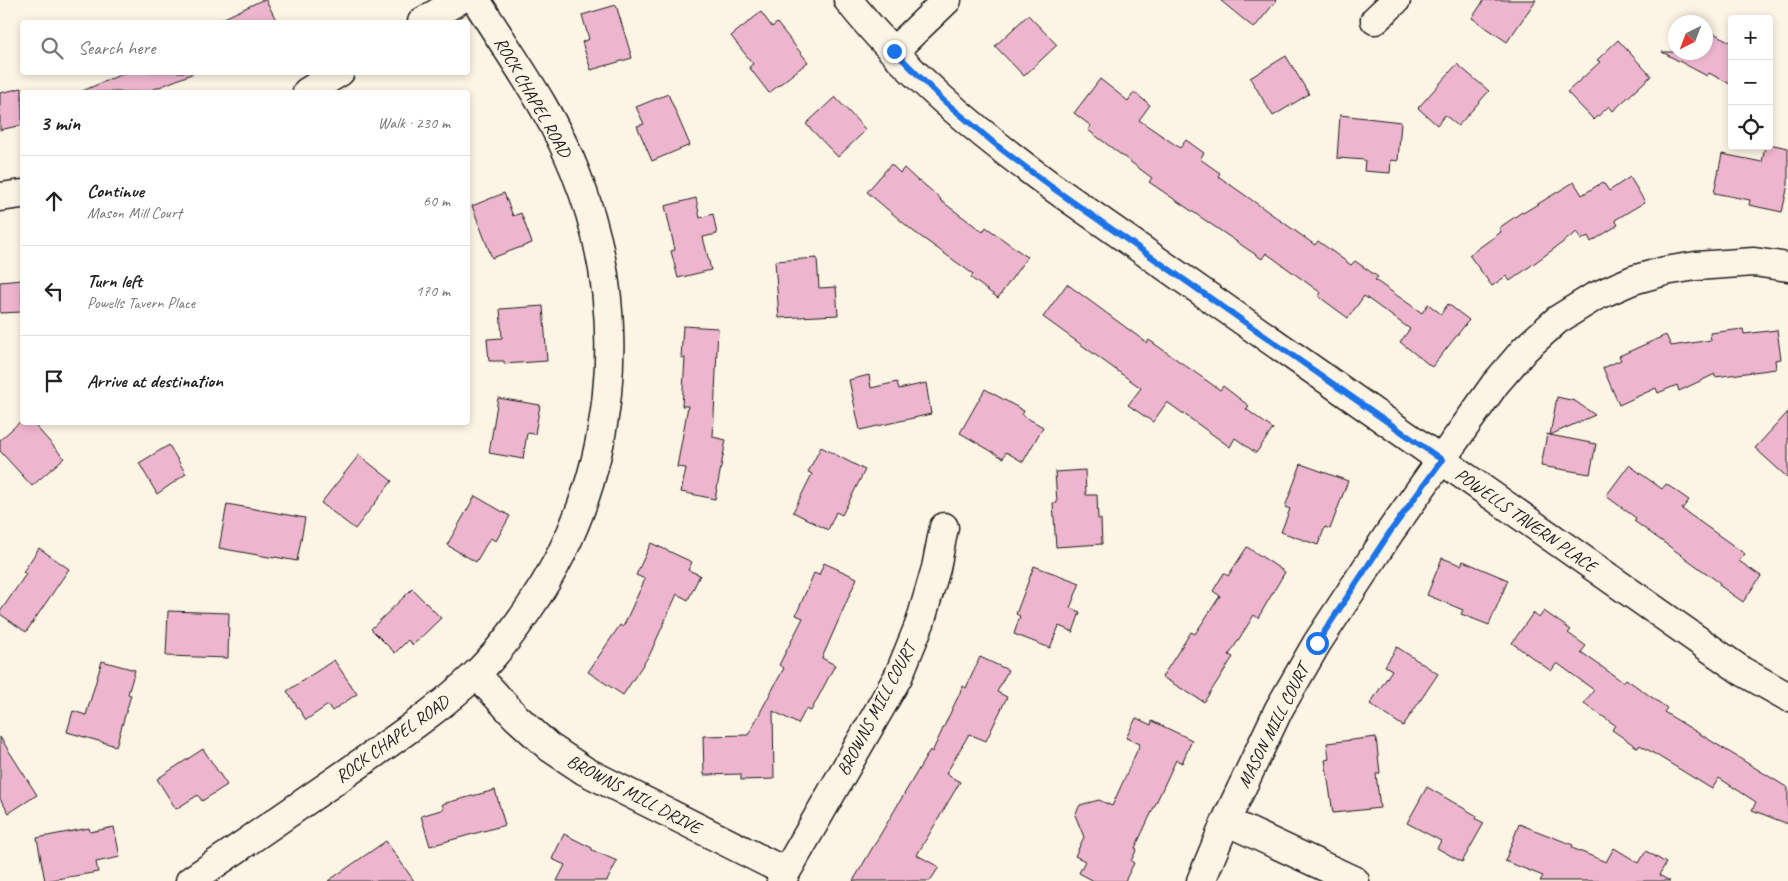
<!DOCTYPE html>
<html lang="en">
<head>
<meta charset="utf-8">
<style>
	:root { --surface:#fff; --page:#f6f6f6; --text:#222; --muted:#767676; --line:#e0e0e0 }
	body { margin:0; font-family:Caveat,sans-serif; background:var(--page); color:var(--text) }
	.controls { position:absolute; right:15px; top:15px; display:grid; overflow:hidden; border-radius:5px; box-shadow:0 2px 8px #0003 }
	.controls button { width:45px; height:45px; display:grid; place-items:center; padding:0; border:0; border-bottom:1px solid var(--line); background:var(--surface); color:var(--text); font:25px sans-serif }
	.compass { position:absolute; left:1668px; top:15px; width:45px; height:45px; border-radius:50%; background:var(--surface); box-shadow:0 2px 8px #0003; rotate:222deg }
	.stop { position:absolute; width:15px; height:15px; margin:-11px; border:4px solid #1a73e8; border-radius:50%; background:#fff }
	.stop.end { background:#1a73e8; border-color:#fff; box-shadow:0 1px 5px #0008 }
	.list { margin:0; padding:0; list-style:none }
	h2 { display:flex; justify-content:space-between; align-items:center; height:65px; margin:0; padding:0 20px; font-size:21px }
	h2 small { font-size:16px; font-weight:400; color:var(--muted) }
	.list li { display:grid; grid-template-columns:32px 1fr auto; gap:15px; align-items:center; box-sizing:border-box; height:90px; padding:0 20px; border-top:1px solid var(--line) }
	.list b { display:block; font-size:19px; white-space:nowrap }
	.list p { margin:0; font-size:16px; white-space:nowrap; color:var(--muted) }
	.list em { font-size:16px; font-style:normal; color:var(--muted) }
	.icon { flex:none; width:28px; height:28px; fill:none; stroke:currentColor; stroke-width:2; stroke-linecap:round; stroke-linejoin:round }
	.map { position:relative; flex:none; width:1788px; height:881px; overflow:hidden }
	.search { position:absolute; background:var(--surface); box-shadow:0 2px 8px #0003; left:20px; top:20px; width:450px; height:55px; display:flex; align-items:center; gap:12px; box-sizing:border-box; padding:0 18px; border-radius:5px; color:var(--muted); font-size:19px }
	.panel { position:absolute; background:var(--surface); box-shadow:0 2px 8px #0003; left:20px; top:90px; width:450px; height:335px; border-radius:5px }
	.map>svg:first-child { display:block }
</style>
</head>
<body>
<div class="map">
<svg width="1788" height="881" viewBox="0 0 1788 881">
	<rect width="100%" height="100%" fill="#fcf5e5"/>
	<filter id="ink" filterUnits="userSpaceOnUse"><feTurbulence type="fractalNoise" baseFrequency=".02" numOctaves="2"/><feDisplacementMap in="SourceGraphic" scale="10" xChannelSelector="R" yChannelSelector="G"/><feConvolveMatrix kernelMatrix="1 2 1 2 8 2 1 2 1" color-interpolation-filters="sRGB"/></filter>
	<g filter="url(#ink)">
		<path fill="#edb6ce" stroke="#1c1c1c" d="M262,0H266L277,22H216Z
			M1220,0H1277L1254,28Z
			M1484,0H1536L1507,42L1472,18Z
			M616,5L632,58L591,70L582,42L589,39L582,15Z
			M761,12L772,27L777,23L808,62L769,93L749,67L753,64L731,36Z
			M1028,15L1057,45L1024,76L995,46Z
			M1706,29L1732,43V85L1709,73L1707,76L1662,52H1706Z
			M1618,40L1651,76L1613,111L1609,106L1594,120L1567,92L1600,62L1597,60Z
			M1286,56L1309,94L1273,116L1250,78Z
			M1457,64L1489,91L1458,126L1445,115L1437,125L1418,108Z
			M127,72H194V73L147,92H80Z
			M1100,79L1128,101L1134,92L1150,105L1139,120L1180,148L1186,140L1204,153L1200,159L1220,173L1218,176L1315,245L1318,241L1351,265L1355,261L1378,277L1375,280L1422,313L1428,304L1441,314L1448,304L1469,320L1432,367L1400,342L1410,329L1364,296L1348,318L1318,296L1321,293L1266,253L1262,259L1149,182L1152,178L1088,130L1091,126L1074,113Z
			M22,88V125L0,130V93Z
			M668,94L690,145L652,161L637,126L644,124L636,107Z
			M835,97L866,130L838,157L806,124Z
			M1340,115L1401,122L1398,161L1391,160L1390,173L1364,171L1365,160L1337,158Z
			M1769,144L1788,148V185L1782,212L1749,205L1750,200L1714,193L1722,154L1762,162L1765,146H1769Z
			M891,164L900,173L904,168L918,181L919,180L941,199L940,200L983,232L986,227L1027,257L998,298L971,278L973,274L913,231L867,192Z
			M1630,177L1645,202L1615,220L1618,225L1591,242L1588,236L1581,240L1577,232L1510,281L1506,276L1492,286L1469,255L1501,232L1499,228L1522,212L1523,213L1574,182L1582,195L1603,182L1609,191Z
			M504,193L513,216L521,213L532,243L492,258L472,206Z
			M696,198L700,218L713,214L717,234L703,237L711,270L678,278L671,251L675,250L665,206Z
			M817,258L819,288L836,287L838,315L779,318L775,261Z
			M22,280V312L0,313V282Z
			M1067,284L1147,343L1149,340L1220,390L1223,386L1249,406L1246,409L1273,429L1256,453L1235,438L1230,447L1167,402L1153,422L1128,405L1141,388L1043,317Z
			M543,306L547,361L504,364V361H489L487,339L502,338L500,309Z
			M683,326L718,328L713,437L726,440L715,499L681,492L686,468L677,467L688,406H682L685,358H681Z
			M1743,329L1744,334L1777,330L1781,359L1775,360L1776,369L1715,377V374L1679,391L1677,385L1658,393L1656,388L1619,405L1603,368L1621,360L1619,356L1666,335L1671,346L1711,340L1710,333Z
			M869,375L871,388L897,382L899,389L926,383L931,414L860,430L849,380Z
			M985,389L1024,411L1022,415L1043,427L1023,462L1006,452L1003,458L960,433Z
			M1557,397L1575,401L1595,415L1550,435L1596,444L1590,474L1541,466L1547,434L1550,435Z
			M498,398L540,405L535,434L527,433L523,459L489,453Z
			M1788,412V478L1755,448Z
			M22,420V422H32L64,458L32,486L0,451V440Z
			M169,445L186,474L157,494L139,463Z
			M821,447L865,470L842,515L836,512L828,530L793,512L812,474L808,472Z
			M359,455L392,481L355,529L321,503Z
			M1301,464L1348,481L1330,529L1325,527L1318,545L1281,532L1290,509L1285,507Z
			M1629,465L1662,489L1666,484L1689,500L1682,509L1745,554L1739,561L1761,576L1743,602L1719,585L1720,583L1634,521L1636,518L1606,496Z
			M1085,470L1086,495H1097L1098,519H1101L1102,544L1056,547L1053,503H1057L1055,472Z
			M475,496L510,516L496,541L490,538L476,562L447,545Z
			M227,504L305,518L297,561L275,557L274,558L219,548Z
			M651,543L692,562L688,570L700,575L688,600L677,594L650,654L623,695L588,672L620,625L623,627L645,579L636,575Z
			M1247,547L1285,572L1258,618L1254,615L1229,655L1233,657L1204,702L1162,677L1191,632L1195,634L1220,596L1213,591L1224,573L1228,576Z
			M39,548L69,569L26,632L0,614V612L26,574L23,572Z
			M1442,558L1461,565L1463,561L1508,580L1489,625L1461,614L1463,610L1427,595Z
			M824,563L857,578L822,658L835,665L811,711L806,709L798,724L773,711L774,779L741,780V774L704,775L703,736L748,735L784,668L779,665L803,618L796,615L814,573L819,575Z
			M1034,566L1080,583L1070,608L1080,612L1073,632L1059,626L1050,648L1014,634L1020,616L1016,614Z
			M412,589L441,618L413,645L408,640L395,653L371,629Z
			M168,611L229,613L228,658L166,656Z
			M1544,611L1571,630L1568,633L1586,646L1581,652L1623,682L1626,679L1667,708L1664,712L1788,788V824L1752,810L1756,802L1719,778L1712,789L1640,745L1638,748L1612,730L1615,725L1584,703L1594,690L1557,663L1551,671L1512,643L1533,613L1539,618Z
			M1397,647L1438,674L1403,726L1370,704L1392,670L1385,666Z
			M980,657L1008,670L997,692L1007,697L986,741L969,734L946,774L960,782L917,855L939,867L930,881H853L930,750L932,752L963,686L966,688Z
			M334,660L357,694L332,711L328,705L306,720L287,691Z
			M102,661L135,670L128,694L131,695L116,746L67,732L73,711L86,715Z
			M1136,718L1151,725L1152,721L1192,740L1182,763L1176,760L1135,848L1137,849L1131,861L1134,863L1125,881H1094L1079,873L1085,861L1075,856L1084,837L1075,815L1080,805L1099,800L1112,806L1140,744L1126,738Z
			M0,737L37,795L9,813L0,799Z
			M1376,737L1380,773L1376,774L1380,808L1333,813L1325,760L1329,759L1327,743Z
			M203,749L227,785L202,801L198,795L176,809L157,779Z
			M1427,787L1477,816L1476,819L1484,823L1462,862L1437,848L1441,841L1407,823Z
			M495,790L505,825L430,846L421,816L444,809L442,804Z
			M1519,824L1573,845L1572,848L1606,862L1614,848L1639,863L1646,851L1666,863L1659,875L1670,881H1540L1543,876L1505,861Z
			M114,827L120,857L96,862L98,872L45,881L37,838L89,828L90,832Z
			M564,834L592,848V850L617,861L607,881H557L565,865L552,859Z
			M386,841L414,881H328Z"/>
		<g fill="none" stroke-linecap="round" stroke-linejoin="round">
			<g stroke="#1c1c1c" stroke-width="31">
				<path id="minor" d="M848,0C905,72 977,132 1051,186L1742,671L1788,697
					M1375,20L1396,0
					M422,22L459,0
					M894,51L947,0
					M307,92L340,72
					M0,197L22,194
					M476,674L516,717L549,747L585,771L786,872
					M1226,821L1355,881
					M190,881C243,845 296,808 348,772C392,741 436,712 475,675C496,655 514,631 530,607C617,479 633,314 575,171C551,110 510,55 476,0
					M781,881L898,677L920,623L936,568L944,527
					M1201,881L1226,821L1279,709L1317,643L1390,532L1495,384L1525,349L1557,320L1594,297L1633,280L1665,271L1696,266L1754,262L1788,267"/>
			</g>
			<use href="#minor" stroke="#fcf5e5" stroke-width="28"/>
		</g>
	</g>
	<g fill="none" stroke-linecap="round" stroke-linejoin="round" filter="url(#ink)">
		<path stroke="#1a73e8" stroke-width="6" d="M894,51L944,101L1000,148L1050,186L1442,460L1390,532L1317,643"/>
	</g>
	<g text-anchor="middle" stroke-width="5" stroke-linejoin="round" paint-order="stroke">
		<g font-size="18" fill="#1c1c1c" stroke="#fcf5e5">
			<text transform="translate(533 97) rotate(60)" y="6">ROCK CHAPEL ROAD</text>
			<text transform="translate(1526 520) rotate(35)" y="6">POWELLS TAVERN PLACE</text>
			<text transform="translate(876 709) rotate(-62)" y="6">BROWNS MILL COURT</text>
			<text transform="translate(1273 726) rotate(-63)" y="6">MASON MILL COURT</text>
			<text transform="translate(392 739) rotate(-36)" y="6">ROCK CHAPEL ROAD</text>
			<text transform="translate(634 794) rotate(28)" y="6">BROWNS MILL DRIVE</text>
		</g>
	</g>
</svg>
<div class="controls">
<button>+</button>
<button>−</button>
<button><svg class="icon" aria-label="locate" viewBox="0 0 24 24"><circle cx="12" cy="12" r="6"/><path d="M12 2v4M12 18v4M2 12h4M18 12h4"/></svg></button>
</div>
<svg class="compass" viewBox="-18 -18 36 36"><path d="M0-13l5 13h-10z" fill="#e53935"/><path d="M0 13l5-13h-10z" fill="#767676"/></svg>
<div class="stop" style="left:1317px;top:643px"></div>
<div class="stop end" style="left:894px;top:51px"></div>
<div class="search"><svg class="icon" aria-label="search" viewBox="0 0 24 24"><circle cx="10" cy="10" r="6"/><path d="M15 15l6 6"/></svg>Search here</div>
<section class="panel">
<h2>3 min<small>Walk · 230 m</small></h2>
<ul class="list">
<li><svg class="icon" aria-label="ahead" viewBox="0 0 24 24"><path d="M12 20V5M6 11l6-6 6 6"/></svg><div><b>Continue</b><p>Mason Mill Court</p></div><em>60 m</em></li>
<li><svg class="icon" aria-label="left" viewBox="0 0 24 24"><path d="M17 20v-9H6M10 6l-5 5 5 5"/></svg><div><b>Turn left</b><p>Powells Tavern Place</p></div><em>170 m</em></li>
<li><svg class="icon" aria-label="arrive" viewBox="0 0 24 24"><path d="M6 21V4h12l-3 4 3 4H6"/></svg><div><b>Arrive at destination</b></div></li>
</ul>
</section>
</div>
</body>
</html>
